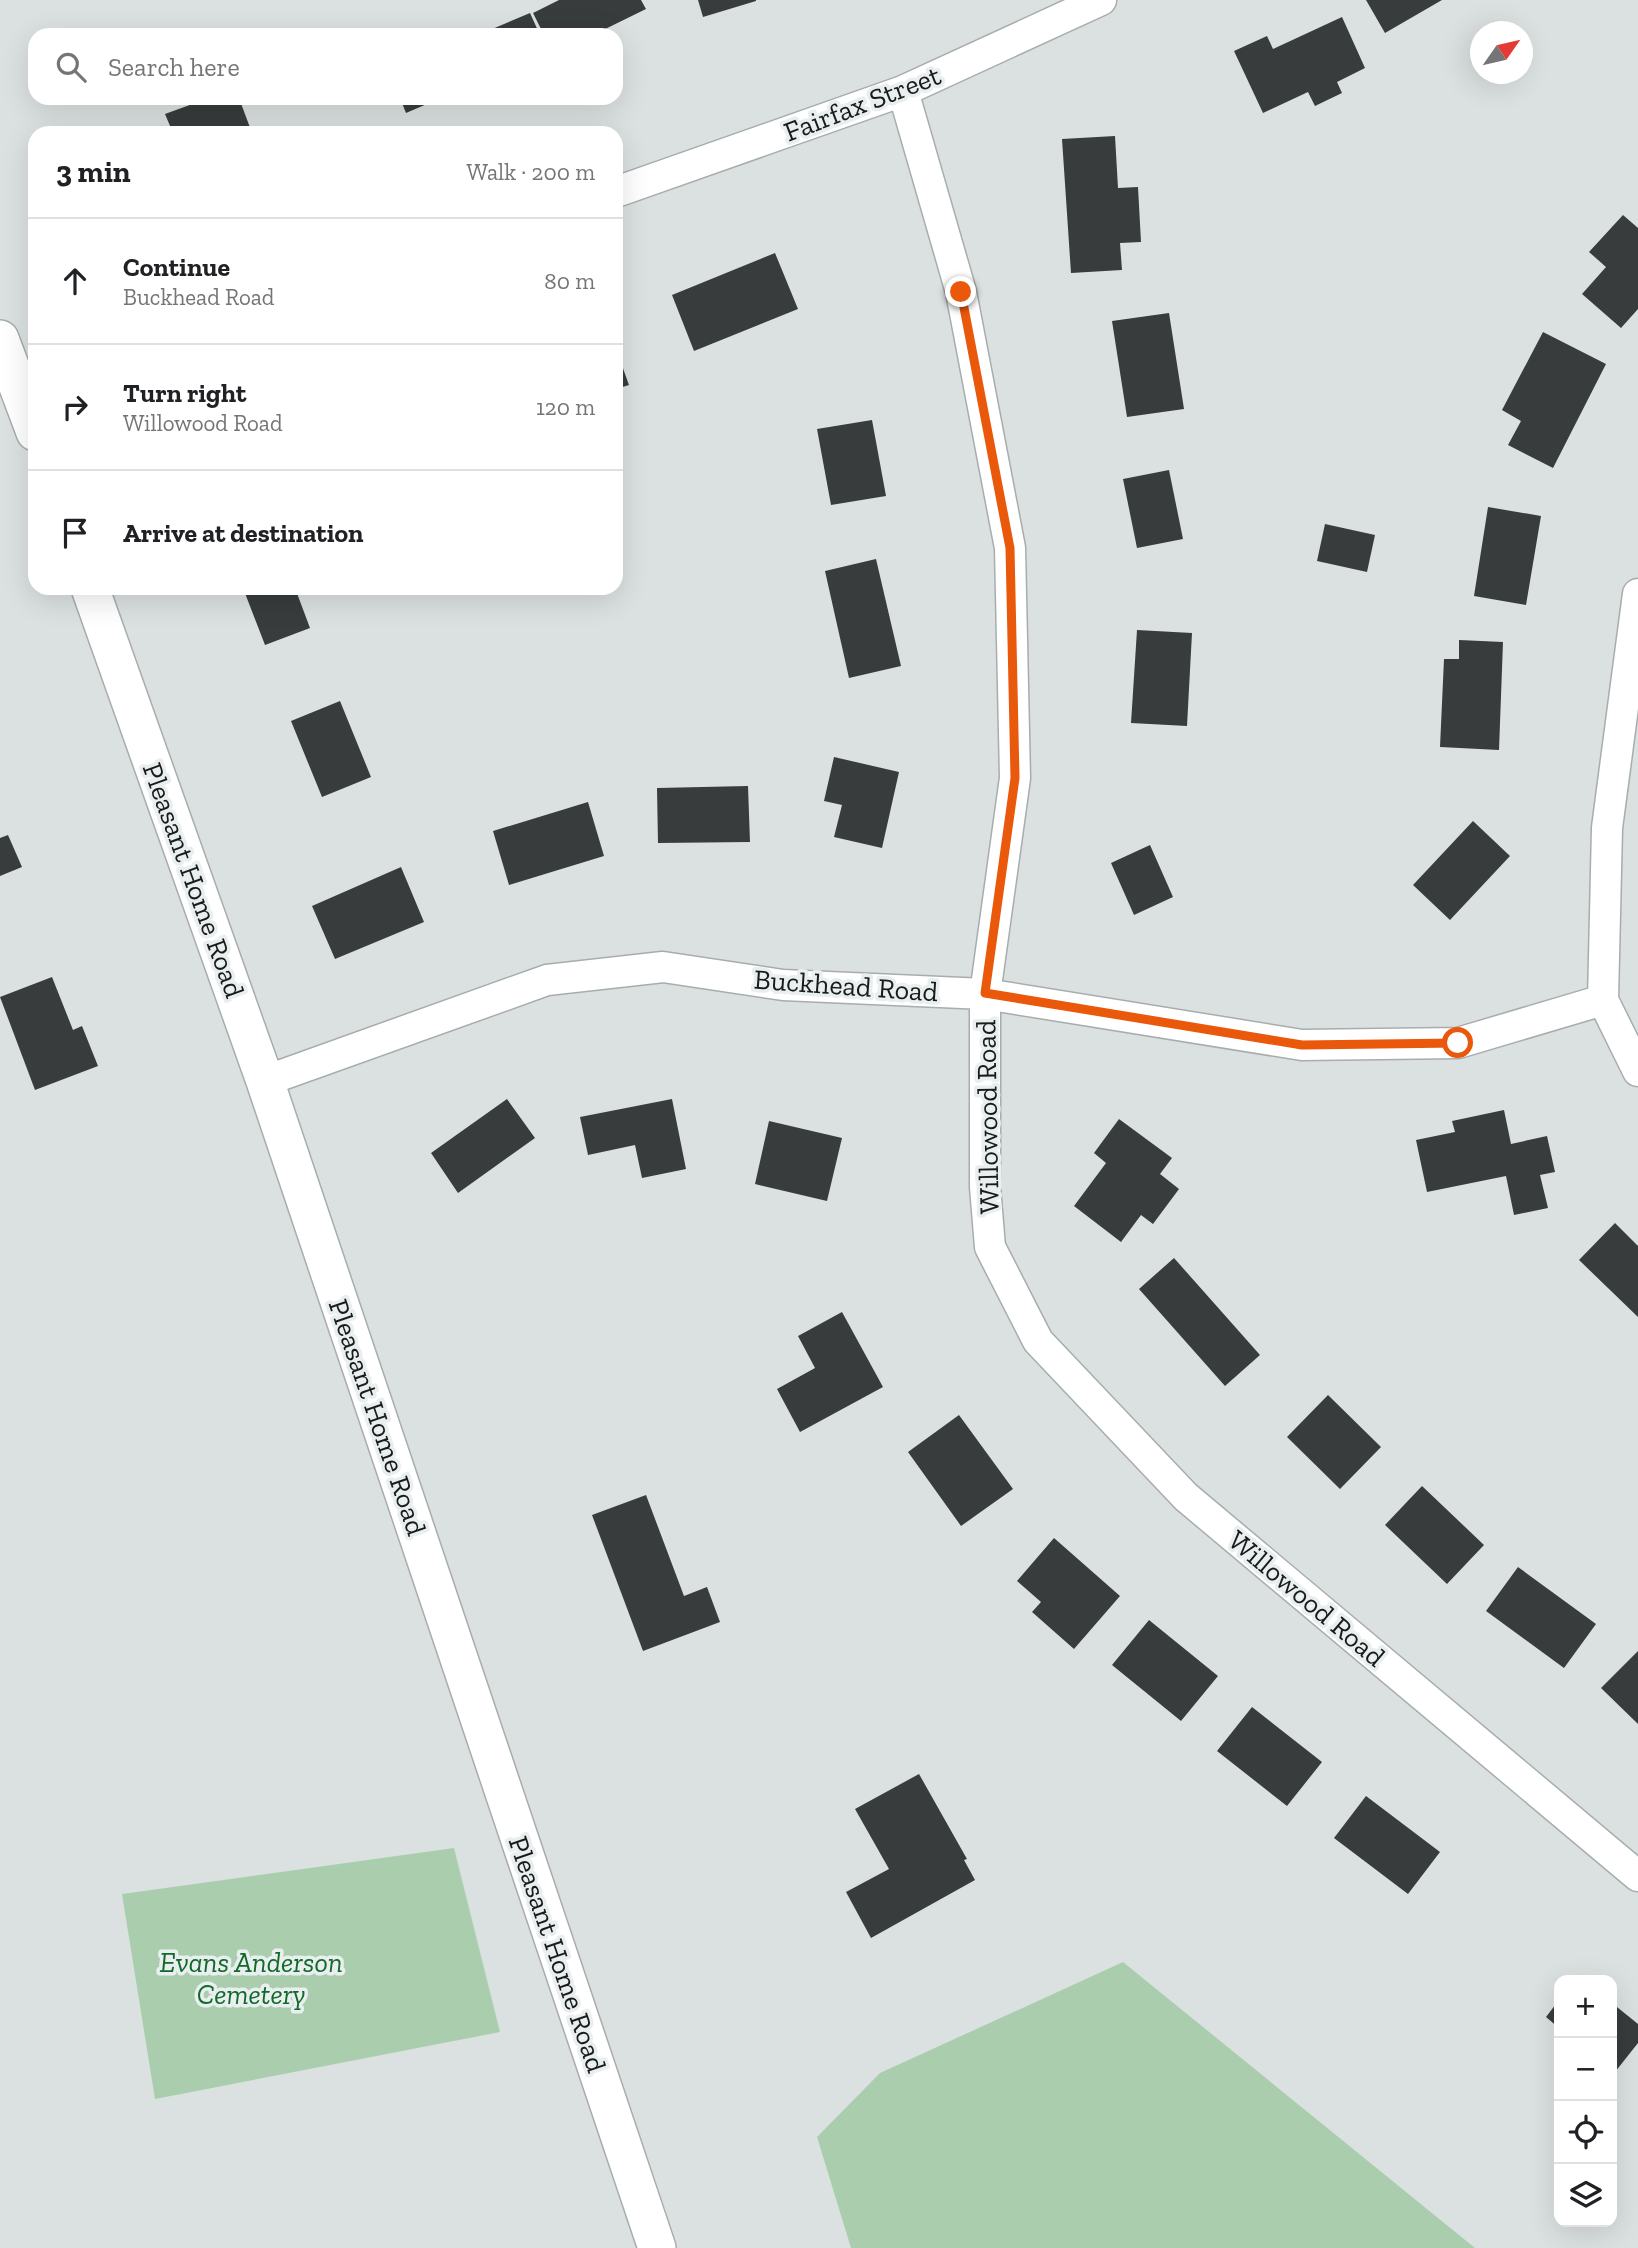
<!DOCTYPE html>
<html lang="en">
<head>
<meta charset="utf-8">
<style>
	:root { --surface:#fff; --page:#f6f6f6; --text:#202124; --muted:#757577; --line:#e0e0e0 }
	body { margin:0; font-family:"Zilla Slab",serif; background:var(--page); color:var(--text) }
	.controls { position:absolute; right:21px; bottom:21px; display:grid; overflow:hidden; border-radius:14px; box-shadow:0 7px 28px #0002 }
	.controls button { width:63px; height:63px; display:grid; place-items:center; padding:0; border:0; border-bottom:2px solid var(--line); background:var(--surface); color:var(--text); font:35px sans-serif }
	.compass { position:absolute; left:1470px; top:21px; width:63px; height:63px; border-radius:50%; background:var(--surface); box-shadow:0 7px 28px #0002; rotate:56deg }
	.stop { position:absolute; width:21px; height:21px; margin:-16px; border:5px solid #ea580c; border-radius:50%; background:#fff }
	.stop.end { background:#ea580c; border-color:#fff; box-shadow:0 2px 7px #0008 }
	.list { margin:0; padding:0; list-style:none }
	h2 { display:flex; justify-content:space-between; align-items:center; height:91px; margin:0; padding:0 28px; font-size:30px }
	h2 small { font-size:23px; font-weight:400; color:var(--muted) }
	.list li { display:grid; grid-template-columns:46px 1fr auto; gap:21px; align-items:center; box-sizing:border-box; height:126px; padding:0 28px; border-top:2px solid var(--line) }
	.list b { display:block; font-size:26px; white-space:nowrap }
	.list p { margin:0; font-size:23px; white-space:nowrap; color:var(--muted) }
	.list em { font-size:23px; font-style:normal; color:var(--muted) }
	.icon { flex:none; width:38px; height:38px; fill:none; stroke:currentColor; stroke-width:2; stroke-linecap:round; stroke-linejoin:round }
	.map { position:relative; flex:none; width:1638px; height:2248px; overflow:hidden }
	.search { position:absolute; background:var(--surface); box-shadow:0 7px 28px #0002; left:28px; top:28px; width:595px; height:77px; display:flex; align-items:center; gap:18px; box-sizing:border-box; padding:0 24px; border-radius:21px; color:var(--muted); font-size:26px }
	.panel { position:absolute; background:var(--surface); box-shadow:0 7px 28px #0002; left:28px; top:126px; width:595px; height:469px; border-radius:21px }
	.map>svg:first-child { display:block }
</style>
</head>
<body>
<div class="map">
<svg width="1638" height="2248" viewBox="0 0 1638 2248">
	<rect width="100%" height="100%" fill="#dbe1e1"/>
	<path fill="#aacead" d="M454,1848L500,2032L155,2099L122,1894Z
		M1123,1962L1475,2248H851L817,2137L880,2073Z"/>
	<path fill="#383c3d" d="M559,0H641L646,9L593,35H544L533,13Z
		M698,0H756V1L703,17Z
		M1366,0H1442L1385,33Z
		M530,13L540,35H478Z
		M1342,17L1365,68L1337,82L1342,93L1315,106L1308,92L1263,113L1234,51L1267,36L1273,49Z
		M209,98H239L252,133H173L165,114Z
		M400,98H441L406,113Z
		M1115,136L1118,188L1138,187L1141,242L1120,243L1122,270L1071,273L1062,139Z
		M1623,215L1638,228V309L1621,328L1582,294L1606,267L1589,252Z
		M775,253L798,309L694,351L672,295Z
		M1169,313L1184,409L1127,417L1112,321Z
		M1543,332L1606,364L1553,468L1508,445L1521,421L1502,410Z
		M616,349L629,385L616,389Z
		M872,420L886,496L831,505L817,429Z
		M1169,470L1183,539L1137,548L1123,479Z
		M1488,507L1541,516L1526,605L1474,596Z
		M1325,524L1375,535L1367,572L1317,561Z
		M876,559L901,666L849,678L825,571Z
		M243,588H295L310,628L265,645Z
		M1137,630L1192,633L1187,726L1131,723Z
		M1459,640L1503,642L1499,750L1440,747L1444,659H1459Z
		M340,701L371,777L322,797L291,721Z
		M834,757L899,772L882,848L834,837L842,805L824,801Z
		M748,786L750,842L658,843L657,788Z
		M588,802L604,856L509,885L493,831Z
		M1473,821L1510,856L1450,920L1413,885Z
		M8,835L22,867L0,876V838Z
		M1150,845L1173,897L1134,915L1111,863Z
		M401,867L424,922L335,959L312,906Z
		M52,977L73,1030L82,1026L98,1066L35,1090L0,997Z
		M507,1099L535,1138L458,1193L431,1153Z
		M672,1099L686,1169L642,1178L635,1145L588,1155L580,1117Z
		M1504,1110L1511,1144L1547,1136L1555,1172L1540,1175L1548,1208L1514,1215L1506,1176L1427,1192L1416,1140L1455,1132L1452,1121Z
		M1119,1119L1172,1158L1160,1174L1179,1189L1153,1224L1141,1215L1121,1242L1074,1206L1106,1163L1094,1153Z
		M769,1121L842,1138L827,1201L755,1184Z
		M1615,1223L1638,1246V1317L1579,1260Z
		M1174,1258L1260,1355L1225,1386L1139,1289Z
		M842,1312L883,1387L800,1432L777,1389L815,1368L798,1336Z
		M1328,1395L1381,1447L1340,1489L1287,1437Z
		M959,1415L1013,1489L961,1526L908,1452Z
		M1422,1486L1484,1545L1447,1584L1385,1525Z
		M646,1495L684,1596L707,1587L720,1622L643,1651L592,1515Z
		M1054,1538L1120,1596L1074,1649L1032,1612L1041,1602L1017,1581Z
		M1518,1567L1596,1624L1564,1668L1486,1611Z
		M1149,1620L1218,1676L1181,1721L1112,1665Z
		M1638,1651V1724L1601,1688Z
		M1252,1707L1322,1762L1287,1806L1217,1751Z
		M919,1774L967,1859L964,1860L975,1880L871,1938L846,1892L889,1869L855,1809Z
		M1366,1796L1440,1852L1408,1894L1334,1838Z
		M1559,2000V2028L1546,2017Z
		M1612,2003L1638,2024V2043L1615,2072L1612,2070Z"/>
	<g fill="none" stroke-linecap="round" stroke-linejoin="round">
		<g stroke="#a7adad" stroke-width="33">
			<path id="minor" d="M903,91L961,292L1010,548L1015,778L985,994V1187L990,1247L1038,1341L1186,1497L1638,1876
				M616,192L903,91L1101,0
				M1638,594L1607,828L1603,1000L1638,1071
				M265,1081L547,980L663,967L783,985L985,994L1302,1045L1458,1043L1603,1000"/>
		</g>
		<g stroke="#a7adad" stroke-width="40">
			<path id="tertiary" d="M0,339L35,432
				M90,588L265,1081L657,2248"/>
		</g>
		<use href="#minor" stroke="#fff" stroke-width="30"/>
		<use href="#tertiary" stroke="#fff" stroke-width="37"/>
	</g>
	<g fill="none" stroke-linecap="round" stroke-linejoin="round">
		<path stroke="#ea580c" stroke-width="9" d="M961,292L1010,548L1015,778L985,993L1302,1045L1458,1043"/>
	</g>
	<g text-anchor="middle" stroke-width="7" stroke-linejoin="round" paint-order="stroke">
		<g font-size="28" fill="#181a1b" stroke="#e9eeef">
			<text transform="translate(862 103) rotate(-21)" y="10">Fairfax Street</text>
			<text transform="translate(194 880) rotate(70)" y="10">Pleasant Home Road</text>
			<text transform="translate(846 985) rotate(4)" y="10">Buckhead Road</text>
			<text transform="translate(987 1117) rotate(-91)" y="10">Willowood Road</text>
			<text transform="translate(378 1417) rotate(71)" y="10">Pleasant Home Road</text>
			<text transform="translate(1307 1598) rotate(40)" y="10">Willowood Road</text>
			<text transform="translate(558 1954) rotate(71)" y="10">Pleasant Home Road</text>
		</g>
		<g font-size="28" font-style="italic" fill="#12692a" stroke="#e9eeef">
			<text x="251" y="1972">Evans Anderson<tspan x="251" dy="32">Cemetery</tspan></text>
		</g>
	</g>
</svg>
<div class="controls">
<button>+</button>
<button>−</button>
<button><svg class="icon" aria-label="locate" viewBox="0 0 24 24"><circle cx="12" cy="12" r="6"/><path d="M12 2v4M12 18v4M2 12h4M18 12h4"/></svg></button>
<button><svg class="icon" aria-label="layers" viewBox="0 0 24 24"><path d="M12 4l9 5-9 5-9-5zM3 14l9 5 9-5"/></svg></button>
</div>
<svg class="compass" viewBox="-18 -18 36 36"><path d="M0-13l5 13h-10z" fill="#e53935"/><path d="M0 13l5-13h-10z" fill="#757577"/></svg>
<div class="stop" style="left:1458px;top:1043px"></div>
<div class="stop end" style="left:961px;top:292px"></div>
<div class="search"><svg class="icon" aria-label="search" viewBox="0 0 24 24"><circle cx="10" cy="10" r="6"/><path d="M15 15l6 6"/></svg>Search here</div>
<section class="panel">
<h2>3 min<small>Walk · 200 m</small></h2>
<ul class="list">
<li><svg class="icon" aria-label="ahead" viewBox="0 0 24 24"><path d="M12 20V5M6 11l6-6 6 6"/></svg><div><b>Continue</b><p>Buckhead Road</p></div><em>80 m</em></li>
<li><svg class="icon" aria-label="right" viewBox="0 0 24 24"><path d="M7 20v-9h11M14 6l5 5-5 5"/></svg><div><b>Turn right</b><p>Willowood Road</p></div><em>120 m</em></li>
<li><svg class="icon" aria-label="arrive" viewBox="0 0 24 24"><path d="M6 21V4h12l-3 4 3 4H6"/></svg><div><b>Arrive at destination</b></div></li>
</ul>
</section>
</div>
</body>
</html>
